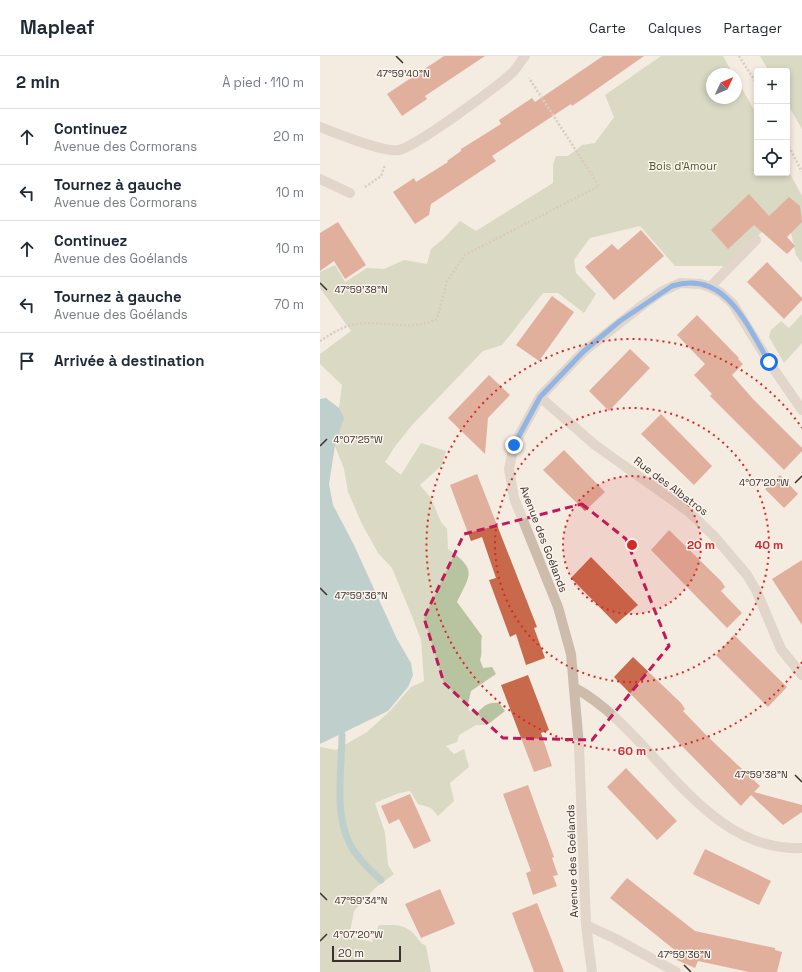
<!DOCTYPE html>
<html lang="fr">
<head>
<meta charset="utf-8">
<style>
	:root { --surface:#fff; --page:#f2f2f3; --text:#1f2937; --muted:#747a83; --line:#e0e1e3 }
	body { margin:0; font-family:"Space Grotesk",sans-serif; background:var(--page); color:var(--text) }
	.controls { position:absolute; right:12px; top:12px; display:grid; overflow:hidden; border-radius:4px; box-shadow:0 2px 6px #0003 }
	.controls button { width:36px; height:36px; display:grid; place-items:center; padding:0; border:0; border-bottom:1px solid var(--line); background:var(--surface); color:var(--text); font:20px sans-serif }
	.compass { position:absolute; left:386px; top:12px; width:36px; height:36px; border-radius:50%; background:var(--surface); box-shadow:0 2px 6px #0003; rotate:46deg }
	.scale { position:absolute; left:12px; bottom:10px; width:69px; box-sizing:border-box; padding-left:4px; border:2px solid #3b302b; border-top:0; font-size:11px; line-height:14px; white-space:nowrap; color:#3b302b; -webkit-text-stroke:3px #fbf5ee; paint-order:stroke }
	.stop { position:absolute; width:12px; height:12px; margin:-9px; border:3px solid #1a73e8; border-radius:50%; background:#fff }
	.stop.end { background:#1a73e8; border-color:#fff; box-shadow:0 1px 4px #0008 }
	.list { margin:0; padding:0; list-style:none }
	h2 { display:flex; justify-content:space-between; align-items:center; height:52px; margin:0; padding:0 16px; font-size:17px }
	h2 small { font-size:13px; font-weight:400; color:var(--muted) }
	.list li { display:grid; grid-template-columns:26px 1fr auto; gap:12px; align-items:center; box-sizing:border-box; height:56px; padding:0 16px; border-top:1px solid var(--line) }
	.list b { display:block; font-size:15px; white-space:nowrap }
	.list p { margin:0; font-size:13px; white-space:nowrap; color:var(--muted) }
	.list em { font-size:13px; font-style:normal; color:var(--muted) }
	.icon { flex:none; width:22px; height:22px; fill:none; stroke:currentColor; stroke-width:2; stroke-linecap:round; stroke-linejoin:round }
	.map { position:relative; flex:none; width:482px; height:916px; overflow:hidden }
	header { display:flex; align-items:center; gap:24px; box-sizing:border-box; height:56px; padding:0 20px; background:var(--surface); border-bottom:1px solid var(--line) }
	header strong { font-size:19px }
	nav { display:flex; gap:22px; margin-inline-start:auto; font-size:14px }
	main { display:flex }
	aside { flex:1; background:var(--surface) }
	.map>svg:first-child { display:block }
</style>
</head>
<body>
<header>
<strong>Mapleaf</strong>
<nav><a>Carte</a><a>Calques</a><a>Partager</a></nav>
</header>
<main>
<aside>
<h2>2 min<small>À pied · 110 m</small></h2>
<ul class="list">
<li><svg class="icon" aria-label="ahead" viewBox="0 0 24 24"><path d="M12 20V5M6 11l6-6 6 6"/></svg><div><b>Continuez</b><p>Avenue des Cormorans</p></div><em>20 m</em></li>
<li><svg class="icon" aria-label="left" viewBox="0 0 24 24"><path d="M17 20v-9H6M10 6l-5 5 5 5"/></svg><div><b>Tournez à gauche</b><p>Avenue des Cormorans</p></div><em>10 m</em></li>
<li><svg class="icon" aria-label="ahead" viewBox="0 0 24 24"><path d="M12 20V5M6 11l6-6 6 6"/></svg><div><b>Continuez</b><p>Avenue des Goélands</p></div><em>10 m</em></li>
<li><svg class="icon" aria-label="left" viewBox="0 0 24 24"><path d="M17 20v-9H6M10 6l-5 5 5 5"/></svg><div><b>Tournez à gauche</b><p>Avenue des Goélands</p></div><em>70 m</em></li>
<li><svg class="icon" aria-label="arrive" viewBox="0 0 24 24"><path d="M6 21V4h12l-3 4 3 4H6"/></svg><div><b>Arrivée à destination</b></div></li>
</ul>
</aside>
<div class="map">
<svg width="482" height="916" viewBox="0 0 482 916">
	<rect width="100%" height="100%" fill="#f4ebe1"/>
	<path fill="#b8c4a0" d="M341,0H403L413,18H392V42H416V22L437,59V117H467V112L482,140V207L476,199L471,177L454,165L405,210H355L320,170L270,182L254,204L256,217L276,238L264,257L238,237H223L182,289L163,295L93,368L76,389L65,406L81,419L101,387L126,395L122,409L100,429L111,442L121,466L127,473L128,493C157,514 151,517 137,546L162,580C160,588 163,597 160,604L163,612L172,611L176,618L151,635L148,648L149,655L158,656C165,649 169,646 179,647L185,655L167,669H156L139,679L137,686L126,690L134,698L144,693L149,711L130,727L134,745L118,760L111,752L98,748L90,735L79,737L55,747L65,777L68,809L74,818L54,833L34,855L29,880L52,886L59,869C73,869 85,867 95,879C99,884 100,887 106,890L111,916H0V691L16,694L47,676L71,654L91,631L104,625L101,584L92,560L72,512L58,497L42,468L28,436L24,413L15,390L23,364L19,352L22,329L0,308V298L31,275L0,232V216L15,209L25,226L47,212L64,213L84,204L107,208L111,193L123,183L140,165L156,175L233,127V109L236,100H248L262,89L275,87L294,61L285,39Z
		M440,0H482V73L467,47V15H449Z
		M482,258V287L464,307L449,281L451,274L461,265L469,272Z"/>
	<path fill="#7fb0b2" d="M6,342L19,352L24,362L15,390L9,428L13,449L33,487L77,583L91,607L93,619L88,631L68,655L0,688V343Z"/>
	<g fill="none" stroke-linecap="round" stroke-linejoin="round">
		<path stroke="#7fb0b2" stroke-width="7" d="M19,671L22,679C22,712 14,756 29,786C36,801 49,813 61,824"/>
	</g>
	<path fill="#c8694b" d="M124,0H165L105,40L107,43L82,60L67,38Z
		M283,0H324L264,42L252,50L251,48L172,100L176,105L111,148L109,159L95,168L73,136L94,122L96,126L128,106L127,105L141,95V93L181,68L179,64L212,42L215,46Z
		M429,138L449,160L469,141L480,150L482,166L467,181L475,190L467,198L434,169L408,193L391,174Z
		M18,166L46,209L25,223L14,205L0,215V177Z
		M321,174L344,200L294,244L265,211L292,188L298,194Z
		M447,206L482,242V244L464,263L427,226Z
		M232,240L254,256L219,305L196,289Z
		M377,259L419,302L418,303L423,308L412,319L433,343L482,392V395L464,414L390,340L392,338L374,319L385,308L357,279Z
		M310,293L330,312L289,355L269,335Z
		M169,319L190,339L168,362L165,398L128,362Z
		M341,358L392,410L374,429L321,378Z
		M244,394L285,436L265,455L223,414Z
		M157,418L217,571L214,572L225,602L206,609L196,578L190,581L169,524L176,522L162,481L151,485L130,429Z
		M460,419L478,438L464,452L445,433Z
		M349,474L401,525L405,531L401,535L422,557L407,572L331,494Z
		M271,501L318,549L296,568L251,522Z
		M482,504V569L452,523Z
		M414,579L467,631L448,651L396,599Z
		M313,601L361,647L365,653L363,655L387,680L440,730L434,736L482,749V756L463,769L431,739L421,750L294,621Z
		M208,619L229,674L221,677L232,710L214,716L181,629Z
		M306,712L357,765L337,784L287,731Z
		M208,729L234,801L232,802L238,819L233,820L237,830L213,839L206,817L211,815L183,738Z
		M90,738L111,785L94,793L79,763L69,768L61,750Z
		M385,793L451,825L439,849L373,818Z
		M307,822L375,875L455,892V894L462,896L457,916H429L378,905L375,912L352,902L356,895L290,842Z
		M120,833L135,868L101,882L85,848Z
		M217,847L231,882L244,916H214L192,857Z"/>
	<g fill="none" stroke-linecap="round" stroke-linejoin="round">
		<path stroke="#b9a596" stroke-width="2.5" stroke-dasharray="2 2" stroke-linecap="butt" d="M419,0L437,28
			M467,87L482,116
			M45,131L61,120L65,109
			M0,285C11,278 23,270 36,268C63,264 91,276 117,263L127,225L145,199L279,130L209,22"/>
		<path stroke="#cdbbac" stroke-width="10" d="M0,71C16,77 64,97 79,94C95,91 180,29 194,15C198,10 201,5 205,0
			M0,123L30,137
			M390,231L436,184
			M220,341L275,389L369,456L394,480L427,519L436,534L461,593L482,619
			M255,632C333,674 382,797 482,792
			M266,869L296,883L356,916
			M272,916L266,869L259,690L251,598L238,551L194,442L189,413L194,389L220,341L264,295L324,248L341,236L360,227L381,228L390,231L401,237L413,248L449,306L482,354"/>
	</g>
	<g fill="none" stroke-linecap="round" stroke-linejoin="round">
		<path stroke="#1a73e8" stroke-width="5" d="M194,389L220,341L264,295L300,265L352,230C406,213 427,270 449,306"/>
	</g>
	<path d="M0 0H482V916H0ZM262,448L306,483L349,590L272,684L183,682L124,627L104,562L144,478Z" fill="#f4ebe1" fill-opacity=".55" fill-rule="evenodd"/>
	<path fill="none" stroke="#c2185b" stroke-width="3" stroke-dasharray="8 5" stroke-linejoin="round" d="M262,448L306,483L349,590L272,684L183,682L124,627L104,562L144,478Z"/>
	<path fill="none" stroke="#3b302b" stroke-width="1.5" d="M76,0L83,7M0,227L7,234M0,390L7,383M475,427L482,420M0,532L7,539M475,719L482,726M0,837L7,844M0,885L7,878M364,909L371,916"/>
	<circle cx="312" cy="489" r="69" fill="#d62828" fill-opacity=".12"/>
	<g fill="none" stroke="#d62828" stroke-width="2" stroke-dasharray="2 4">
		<circle cx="312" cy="489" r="69"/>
		<circle cx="312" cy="489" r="137"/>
		<path d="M482 606A206 206 0 1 1 482 372"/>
	</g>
	<g text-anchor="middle" stroke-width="3" stroke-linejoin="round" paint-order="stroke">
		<g font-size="11" fill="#4a5a2e" stroke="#fbf5ee">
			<text x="363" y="114">Bois d'Amour</text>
		</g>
		<g font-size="11" fill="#3b302b" stroke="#fbf5ee">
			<text transform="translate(351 430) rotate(37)" y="4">Rue des Albatros</text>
			<text transform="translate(224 483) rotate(69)" y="4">Avenue des Goélands</text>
			<text transform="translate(252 805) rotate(-92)" y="4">Avenue des Goélands</text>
		</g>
	</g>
	<g font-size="10" text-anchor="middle" fill="#3b302b" stroke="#fbf5ee" stroke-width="3" stroke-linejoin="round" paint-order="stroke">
		<text x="83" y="21">47°59'40"N</text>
		<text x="41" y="237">47°59'38"N</text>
		<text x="38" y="387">4°07'25"W</text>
		<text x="444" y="430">4°07'20"W</text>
		<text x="41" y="543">47°59'36"N</text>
		<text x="441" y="722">47°59'38"N</text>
		<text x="41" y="848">47°59'34"N</text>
		<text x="38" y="882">4°07'20"W</text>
		<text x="364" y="902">47°59'36"N</text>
	</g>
	<circle cx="312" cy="489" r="6" fill="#d62828" stroke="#fbf5ee" stroke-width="2"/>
	<g font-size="12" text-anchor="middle" font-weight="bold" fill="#d62828" stroke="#fbf5ee" stroke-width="3" stroke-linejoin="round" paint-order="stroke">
		<text x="381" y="493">20 m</text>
		<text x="449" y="493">40 m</text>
		<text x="312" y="699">60 m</text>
	</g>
</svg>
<div class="controls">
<button>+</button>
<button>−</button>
<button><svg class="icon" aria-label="locate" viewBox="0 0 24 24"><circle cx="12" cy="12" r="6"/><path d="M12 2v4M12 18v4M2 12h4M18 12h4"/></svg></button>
</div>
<svg class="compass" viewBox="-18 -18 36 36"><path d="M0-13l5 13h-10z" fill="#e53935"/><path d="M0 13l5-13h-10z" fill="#747a83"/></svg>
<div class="scale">20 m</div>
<div class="stop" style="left:449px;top:306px"></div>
<div class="stop end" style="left:194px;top:389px"></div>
</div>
</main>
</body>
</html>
